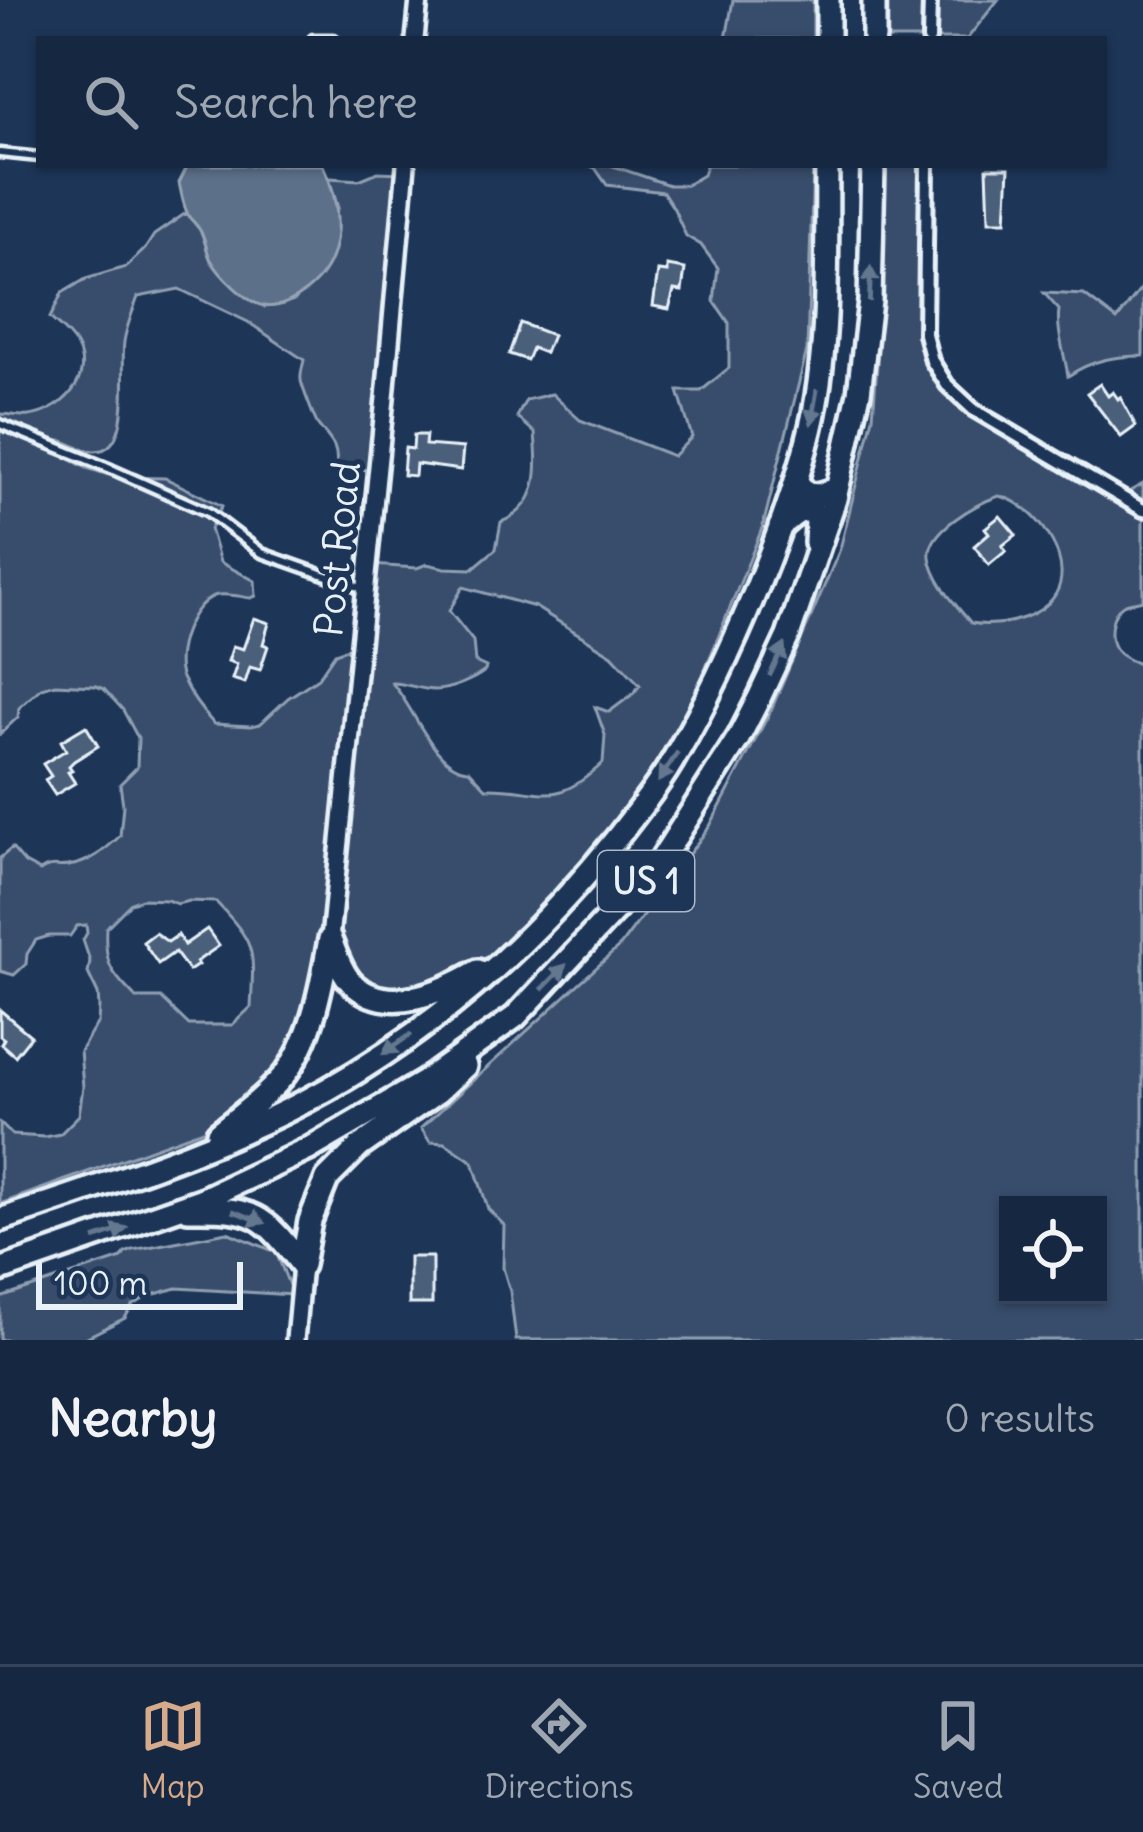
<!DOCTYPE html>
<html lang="en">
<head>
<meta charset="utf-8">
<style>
	:root { --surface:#162841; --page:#23344c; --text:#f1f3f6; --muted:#9ea6b1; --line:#35445a; --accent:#d6ab8b }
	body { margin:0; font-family:Delius,sans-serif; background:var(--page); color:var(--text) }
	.controls { position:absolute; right:36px; bottom:36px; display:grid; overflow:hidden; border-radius:0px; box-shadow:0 3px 9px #0004 }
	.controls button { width:108px; height:108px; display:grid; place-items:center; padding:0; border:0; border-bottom:3px solid var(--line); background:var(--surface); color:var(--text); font:60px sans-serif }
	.scale { position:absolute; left:36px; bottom:30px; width:207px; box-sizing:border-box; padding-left:12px; border:6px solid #e8f1f8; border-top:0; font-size:33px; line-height:42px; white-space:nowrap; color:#e8f1f8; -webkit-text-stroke:9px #1d3557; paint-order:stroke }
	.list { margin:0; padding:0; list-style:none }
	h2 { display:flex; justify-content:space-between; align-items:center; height:156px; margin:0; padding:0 48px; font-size:51px }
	h2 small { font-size:39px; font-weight:400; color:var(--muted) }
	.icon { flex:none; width:66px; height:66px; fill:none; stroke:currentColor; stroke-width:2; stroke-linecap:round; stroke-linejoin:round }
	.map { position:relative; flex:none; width:1143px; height:1340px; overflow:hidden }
	.search { position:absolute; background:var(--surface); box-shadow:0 3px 9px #0004; left:36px; right:36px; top:36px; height:132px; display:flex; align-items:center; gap:30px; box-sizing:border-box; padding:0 42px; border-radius:0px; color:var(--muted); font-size:45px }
	.sheet { height:324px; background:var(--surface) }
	nav { display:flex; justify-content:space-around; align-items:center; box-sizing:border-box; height:168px; border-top:3px solid var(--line); background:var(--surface); font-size:33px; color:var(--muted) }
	nav a { display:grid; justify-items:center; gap:6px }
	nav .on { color:var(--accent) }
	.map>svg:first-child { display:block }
</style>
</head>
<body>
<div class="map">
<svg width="1143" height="1340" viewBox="0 0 1143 1340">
	<rect width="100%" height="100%" fill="#1d3557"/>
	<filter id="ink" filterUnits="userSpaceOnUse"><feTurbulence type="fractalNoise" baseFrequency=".00833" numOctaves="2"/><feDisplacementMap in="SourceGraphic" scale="24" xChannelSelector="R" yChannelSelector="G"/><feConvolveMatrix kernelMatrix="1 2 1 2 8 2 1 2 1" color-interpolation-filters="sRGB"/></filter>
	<g filter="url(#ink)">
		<path fill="#374d6c" stroke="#909fb2" stroke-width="3" fill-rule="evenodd" d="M733,0H813V39H726Z
			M888,0H998L967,39H888Z
			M588,165H610L669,185H686L703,175L706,165H813L807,350L763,526L680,732L630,808L537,914L471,976L375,999L334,950L316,1017L247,1114L0,1204V1123L12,1135L45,1137L60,1134L79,1115L83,1087L80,1051L98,1022L99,1007L98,994L88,973L90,961L83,940L87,933L86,925L77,926L70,936H49L36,940L27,954L26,964L14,975L0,971V858L12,848L25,863L40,871C52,863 55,868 68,866C90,863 105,850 120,836L123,805L120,784L137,767L138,738L123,710L104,689L96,686L55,684L41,688L19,708L18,717L0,734V414C9,414 20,417 29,416C61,412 94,379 77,347C72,336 59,326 50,318L62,293L86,279L126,267L145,249L154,235L186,213L201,231L211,261L265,307L295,300L338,208L329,178L359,180L378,172L402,173L378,471L336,467C339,446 330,440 318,425C315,421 301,384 301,380C300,373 303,366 304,360L248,322L179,289L138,297C133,311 126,327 124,342C120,369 136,462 87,450C78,448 69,443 61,440L57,446L58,453L87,468L115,477L165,478L222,506L210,529L220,562L255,581L256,596L251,598C241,597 224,592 214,596C190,605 172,655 182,678C190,695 201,710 214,724L251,726L260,724L288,698L318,678L335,653L346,649L359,650L371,565L417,568L427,564L445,568L472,569L496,549L501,522C541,506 538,469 535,433L517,417L526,400L552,394L580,420L673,456L692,437L678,391H701L729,368V323L714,301L718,268L701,245L686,236L674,209L663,192L607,185L595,168ZM463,587L535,607L612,655L640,685L633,694L609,712L595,707L605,735L603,763C551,811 545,787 486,788L469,770C433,768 415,708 392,683C406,683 420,690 435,690C450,690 473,680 485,671L486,667L475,662L473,641L449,611ZM142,899L167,900L177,904L189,901L216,902C257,945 254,949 251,1007L232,1025H189L161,998H136C111,972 104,965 106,928L131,903Z
			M886,165H928L926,338L949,389L1119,497L1143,484V600C1136,602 1129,602 1123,605C1110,613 1107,640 1117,651C1122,658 1135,662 1143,666V1340H516L510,1291L503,1268L504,1225L488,1209L473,1162L445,1143L430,1142L421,1128L621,945L710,826L771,710L840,549L873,417L883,285ZM999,496C1030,502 1068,548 1060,583C1052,617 1000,629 971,623C956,605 933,581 930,557C927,530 978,503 999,496ZM1008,1205H1098V1295H1008Z
			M1143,286V356C1114,356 1092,360 1068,376C1065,356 1056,329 1059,310L1044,293L1084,295L1117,320Z
			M227,1232L276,1252L293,1295L177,1288L148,1296L132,1306L125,1318L81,1340H0V1298L122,1258L125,1253L133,1250Z"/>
		<path fill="#5d7089" stroke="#95a4b5" stroke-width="3" d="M188,165H323C342,208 347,259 306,291C296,299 279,309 264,306C247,303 218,274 210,258C206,250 206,240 201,232C199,228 193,221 190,218C183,208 182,195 179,183Z"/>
		<path fill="#495e7a" stroke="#e8f1f8" stroke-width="3" d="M987,168H1009L1006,221H989Z
			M667,266L685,269L682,291L674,290L669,309L653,306L658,271L667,272Z
			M520,323L552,335L545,353L532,348L527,360L509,354Z
			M1100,384L1108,396L1113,392L1118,399L1120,397L1136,426L1121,437L1087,393Z
			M414,435H426L425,445L463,448L461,470L416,464L415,476L403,475L405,448L413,449Z
			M1000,516L1016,535L1002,546L1006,551L989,565L974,546L989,533L985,528Z
			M254,618L269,623L263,644L268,646L260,670L250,667L245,683L232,679L237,664L228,661L233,646L243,649Z
			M86,726L98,746L74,761L69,766L72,770L68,772L75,783L55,795L45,780L51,776L43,764L66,750L61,741Z
			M207,929L219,946L196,962L198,965L189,971L175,952L158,964L143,942L155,933L168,942L178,935L184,945Z
			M0,1010L31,1036L15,1056L1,1044L4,1039L0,1036Z
			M409,1257H432V1304H409Z"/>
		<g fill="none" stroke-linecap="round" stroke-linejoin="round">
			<g stroke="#e8f1f8" stroke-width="15">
				<path id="lane" d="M313,39H334
					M0,153L39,157
					M0,424L111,469L208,512L262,553L361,588"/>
			</g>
			<g stroke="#e8f1f8" stroke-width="20">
				<path id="street" d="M929,39L930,0
					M927,165L925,334L932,361L947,385L974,410L1143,510"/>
			</g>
			<g stroke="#e8f1f8" stroke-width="24">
				<path id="secondary" d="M415,39L419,0
					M330,939L385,398L406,165
					M295,1340L302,1265"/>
			</g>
			<g stroke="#e8f1f8" stroke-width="30">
				<path id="highway" d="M828,39V0
					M874,39V0
					M796,480L806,494L819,495L837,489
					M780,527C791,518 799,506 814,513L817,522L816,543
					M330,940C336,954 341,972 352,983C387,1017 444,991 478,971
					M218,1133C238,1117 259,1102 277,1083C312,1048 321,986 330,939
					M188,1209C255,1208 262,1213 302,1265
					M0,1220C111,1182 225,1147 328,1089C441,1025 539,936 620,834C640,808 661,782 677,753C708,700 733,646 756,590C779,534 800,477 813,418C830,336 826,249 827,165
					M302,1265L310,1221L327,1179L359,1147L437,1092L465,1066
					M0,1270L203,1199L309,1149L424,1082L515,1017L659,863L739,737L760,696L788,636L835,499L859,393L870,301L873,165"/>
			</g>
			<use href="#lane" stroke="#1d3557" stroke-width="6"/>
			<use href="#street" stroke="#1d3557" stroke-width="10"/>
			<use href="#secondary" stroke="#1d3557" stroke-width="15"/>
			<use href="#highway" stroke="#1d3557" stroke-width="21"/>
		</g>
		<defs><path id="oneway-solid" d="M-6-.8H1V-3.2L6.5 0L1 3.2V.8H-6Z" transform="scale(3)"/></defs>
		<g fill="#64778f">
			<use href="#oneway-solid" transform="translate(870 284) rotate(-88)"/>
			<use href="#oneway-solid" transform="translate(814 407) rotate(100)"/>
			<use href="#oneway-solid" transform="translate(777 660) rotate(-65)"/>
			<use href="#oneway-solid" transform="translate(668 767) rotate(123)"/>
			<use href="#oneway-solid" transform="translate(554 977) rotate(-46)"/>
			<use href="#oneway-solid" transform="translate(397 1044) rotate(145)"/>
			<use href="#oneway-solid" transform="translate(249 1217) rotate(20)"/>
			<use href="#oneway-solid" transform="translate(111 1233) rotate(-19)"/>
		</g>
	</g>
	<g text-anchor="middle" stroke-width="10" stroke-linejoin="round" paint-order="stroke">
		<rect fill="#1d3557" stroke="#abb9c8" stroke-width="3" x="598" y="851" width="96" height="60" rx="9"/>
		<g font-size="36" font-weight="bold" fill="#e8f1f8">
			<text x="646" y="894">US 1</text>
		</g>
		<g font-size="39" fill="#e8f1f8" stroke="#1d3557">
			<text transform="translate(337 549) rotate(-84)" y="14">Post Road</text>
		</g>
	</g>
</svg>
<div class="controls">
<button><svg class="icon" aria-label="locate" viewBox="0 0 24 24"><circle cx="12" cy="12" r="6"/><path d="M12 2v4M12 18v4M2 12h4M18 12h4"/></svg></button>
</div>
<div class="scale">100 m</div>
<div class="search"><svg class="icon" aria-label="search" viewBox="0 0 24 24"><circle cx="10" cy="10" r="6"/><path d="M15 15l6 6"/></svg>Search here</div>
</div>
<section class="sheet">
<h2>Nearby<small>0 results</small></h2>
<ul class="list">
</ul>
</section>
<nav>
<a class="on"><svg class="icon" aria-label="map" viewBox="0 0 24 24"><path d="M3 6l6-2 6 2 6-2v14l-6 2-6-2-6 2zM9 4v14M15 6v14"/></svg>Map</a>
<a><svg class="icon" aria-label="directions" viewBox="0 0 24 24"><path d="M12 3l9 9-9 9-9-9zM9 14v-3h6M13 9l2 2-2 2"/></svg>Directions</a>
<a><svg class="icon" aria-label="saved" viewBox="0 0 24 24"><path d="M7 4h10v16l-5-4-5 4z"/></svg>Saved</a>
</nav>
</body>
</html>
